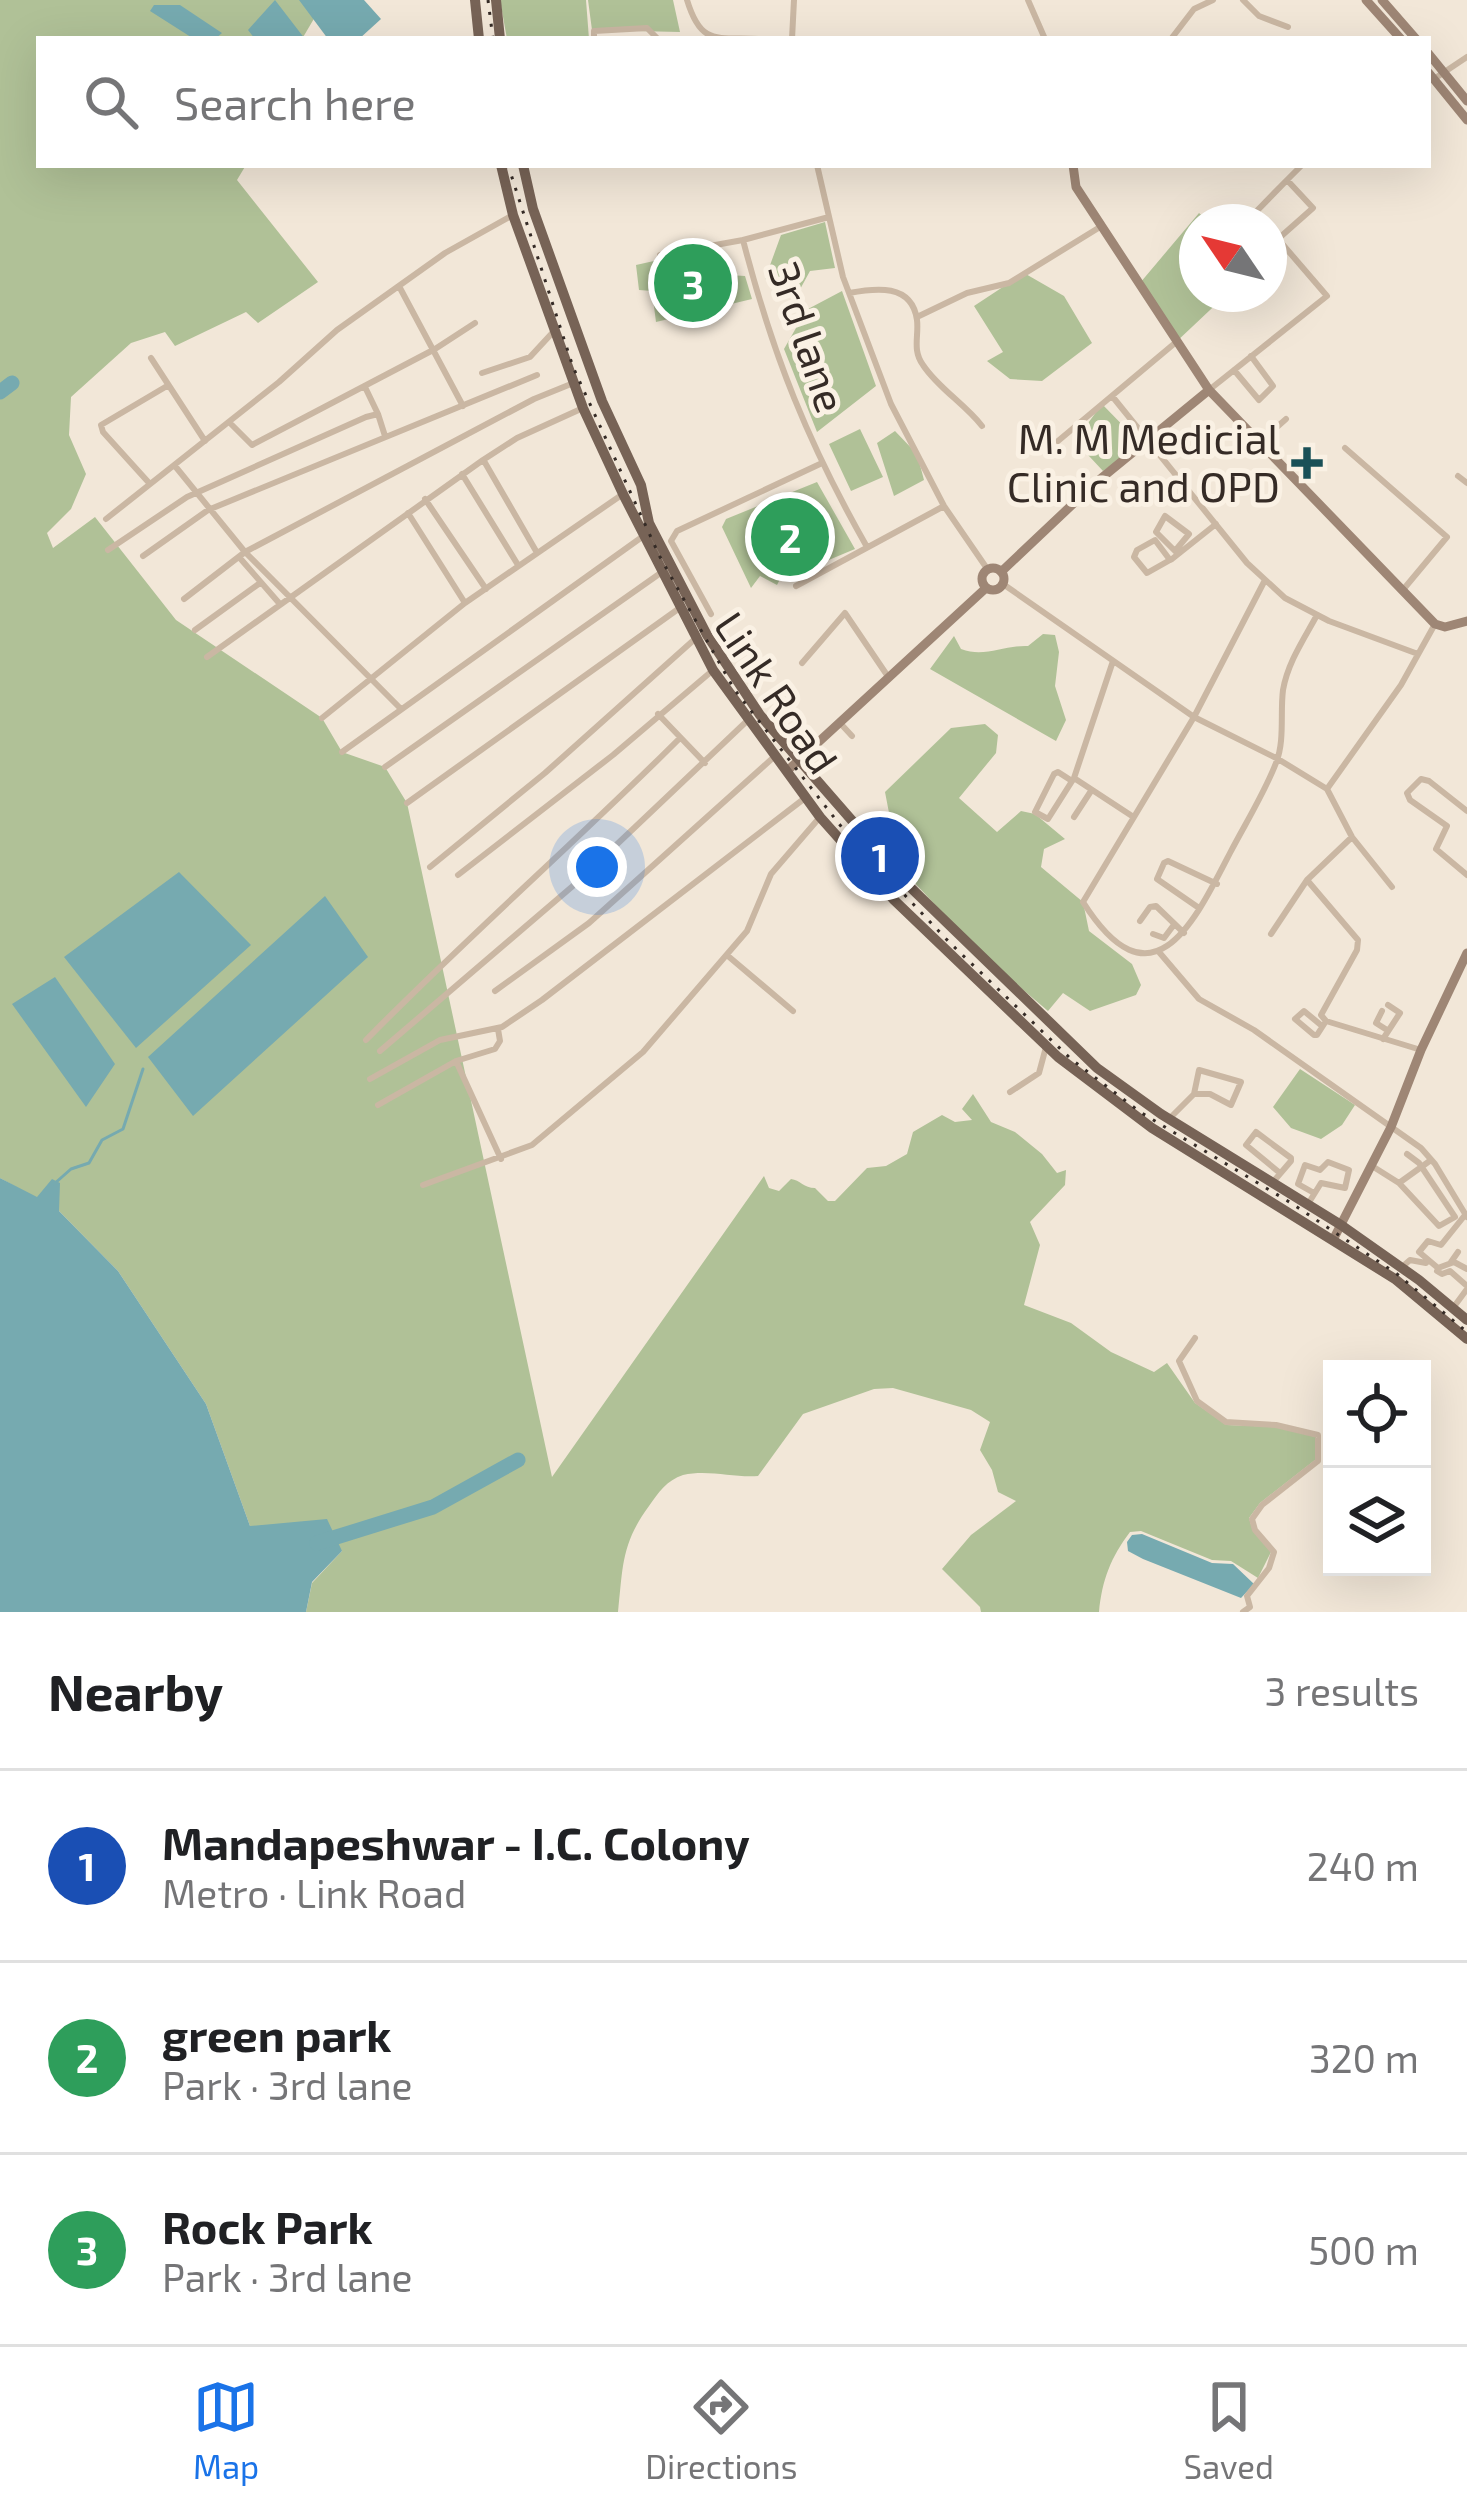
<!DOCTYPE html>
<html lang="en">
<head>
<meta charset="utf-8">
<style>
	:root { --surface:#fff; --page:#f2f2f2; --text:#202124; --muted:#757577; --line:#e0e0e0; --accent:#1a73e8 }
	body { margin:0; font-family:"Exo 2",sans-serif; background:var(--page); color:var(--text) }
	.controls { position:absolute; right:36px; bottom:36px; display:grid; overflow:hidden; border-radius:0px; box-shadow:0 12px 48px #0002 }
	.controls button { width:108px; height:108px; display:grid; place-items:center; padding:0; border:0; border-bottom:3px solid var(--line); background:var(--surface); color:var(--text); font:60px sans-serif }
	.compass { position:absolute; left:1179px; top:204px; width:108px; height:108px; border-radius:50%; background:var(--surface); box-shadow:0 12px 48px #0002; rotate:305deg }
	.you { position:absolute; left:597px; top:867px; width:42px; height:42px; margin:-30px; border:9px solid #fff; border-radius:50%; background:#1a73e8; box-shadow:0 0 0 18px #1a73e833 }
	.badge { display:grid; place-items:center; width:78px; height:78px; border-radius:50%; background:var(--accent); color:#fff; font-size:39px; font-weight:700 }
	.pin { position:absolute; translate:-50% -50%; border:6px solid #fff; box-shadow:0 3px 12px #0006 }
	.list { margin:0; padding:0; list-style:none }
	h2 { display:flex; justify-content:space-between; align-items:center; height:156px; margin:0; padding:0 48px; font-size:51px }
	h2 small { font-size:39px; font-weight:400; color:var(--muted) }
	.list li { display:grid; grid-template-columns:78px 1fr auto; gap:36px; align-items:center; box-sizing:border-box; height:192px; padding:0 48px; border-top:3px solid var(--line) }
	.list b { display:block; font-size:45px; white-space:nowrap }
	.list p { margin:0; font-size:39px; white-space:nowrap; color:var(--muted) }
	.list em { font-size:39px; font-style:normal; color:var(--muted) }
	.icon { flex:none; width:66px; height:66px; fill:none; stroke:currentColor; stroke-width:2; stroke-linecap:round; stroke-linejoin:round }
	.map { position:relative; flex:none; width:1467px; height:1612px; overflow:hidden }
	.search { position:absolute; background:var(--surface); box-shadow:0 12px 48px #0002; left:36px; right:36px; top:36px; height:132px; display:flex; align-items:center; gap:30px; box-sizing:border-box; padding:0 42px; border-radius:0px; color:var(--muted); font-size:45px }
	.sheet { height:732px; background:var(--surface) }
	nav { display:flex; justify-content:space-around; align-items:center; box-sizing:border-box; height:168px; border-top:3px solid var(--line); background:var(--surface); font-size:33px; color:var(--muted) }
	nav a { display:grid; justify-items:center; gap:6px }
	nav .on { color:var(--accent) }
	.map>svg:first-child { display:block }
</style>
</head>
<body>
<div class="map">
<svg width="1467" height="1612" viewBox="0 0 1467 1612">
	<rect width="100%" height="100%" fill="#f2e7d8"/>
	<path fill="#b0c197" d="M0,0H325L302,39H39V165H246L237,180L318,282L258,323L246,312L175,346L165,332L131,343L71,397L69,435L86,474L71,509L47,533L53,548L95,517L176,620L322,718L342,752L385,767L407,803L552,1477L764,1176L769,1188L779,1191L791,1179C800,1180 804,1188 815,1188L828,1201H835L867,1168L886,1166L907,1154L913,1132L942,1115L955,1122L972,1120L962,1109L973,1094L991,1122L1015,1132L1042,1154L1057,1173L1066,1170L1065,1185L1030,1222L1040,1245L1024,1305L1071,1323L1111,1352L1154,1372L1167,1363L1195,1403L1227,1425L1278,1427L1316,1437L1315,1460L1260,1503L1249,1518L1253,1531L1271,1552L1258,1578L1231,1561L1212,1560L1141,1531L1130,1532C1111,1557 1102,1580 1099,1612H981L980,1607L942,1569L971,1535L1016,1501L998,1492L992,1470L980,1450L990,1422L971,1410L893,1388L874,1389L803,1414L758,1476C734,1478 708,1469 683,1475C667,1480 658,1493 649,1506C621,1544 623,1567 618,1612H306L312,1583L342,1551L250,1526L206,1404L118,1271L59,1211L0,1178Z
		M500,0H586L589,39H507Z
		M588,0H673L680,32L592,30Z
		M1199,213L1209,222H1197V294H1227L1175,343L1140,283Z
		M825,222L835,268L810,271L798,293L765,279L781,235Z
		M712,248V274L745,276L752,299L656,322L652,291L639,290L636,265Z
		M1024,273L1064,296L1092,343L1042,381L1010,379L987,361L1003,352L974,306Z
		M842,291L876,386L817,432L784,349L796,328L791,318Z
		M1102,404L1141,444L1103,471L1075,441Z
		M860,429L883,477L851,491L829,444Z
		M895,431L917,454L924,480L894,496L877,443Z
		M817,482L855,549L800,572L784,571L777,585L760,576L751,588L722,527L726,519Z
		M1043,634L1055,635L1059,652L1055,686L1066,720L1056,741L930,669L954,636L961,649C985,658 1003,645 1028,646Z
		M985,724L998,735L996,753L959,798L997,832L1021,811L1035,814L1065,839L1044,849L1041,867L1083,902L1089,931L1132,964L1141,985L1136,995L1090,1011L1063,993L1048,1011L980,953L886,852L900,841L890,818L885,792L951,728Z
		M1300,1069L1355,1105L1342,1125L1321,1139L1291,1128L1273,1107Z"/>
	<path fill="#76aab0" d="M275,0L305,39H255L248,30Z
		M299,0H364L381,19L359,39H328Z
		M154,5H180L222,33L215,39H194L150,11Z
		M179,872L251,945L136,1048L64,957Z
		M325,896L368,957L193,1116L148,1057Z
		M55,977L115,1064L86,1107L12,1004Z
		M0,1178L37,1197L52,1179L60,1183L59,1211L118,1271L206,1404L250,1526L327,1519L342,1551L312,1582L306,1612H0Z
		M1142,1534L1212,1563L1233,1564L1254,1584L1241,1598L1143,1559L1128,1551L1127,1542L1132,1535Z"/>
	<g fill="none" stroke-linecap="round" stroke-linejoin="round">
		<path stroke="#76aab0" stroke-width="3" d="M54,1184L71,1169L89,1163L102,1140L123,1129L143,1069"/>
		<path stroke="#76aab0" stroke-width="15" d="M0,392L12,383
			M317,1543L433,1507L518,1460"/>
		<path stroke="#cab7a3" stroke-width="6" d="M687,0C701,46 716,37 759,39
			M1028,0L1045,39
			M1243,0L1259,16L1288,27
			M594,39V31L647,28L658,39
			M792,39L794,0
			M1171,39L1194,9L1213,0
			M1434,79L1467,57
			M817,165L843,277L891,404L944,506L988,570
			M1246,222L1287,180
			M743,240L829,217
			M660,255L743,240C773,356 808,443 867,547
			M400,288L463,406
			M849,293C875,288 912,283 917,320C919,336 912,350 923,365C938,388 965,404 982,426
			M917,317L967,293L1009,283L1100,227
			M151,358L205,441
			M1234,370L1259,400L1273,386L1251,356
			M482,373L530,357L554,331
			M365,387L378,414
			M1209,390L1327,296L1278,239L1313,208L1287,180L1302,165
			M1112,396L1247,563L1285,598L1329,621L1418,654
			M229,422L252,445L435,349L475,323
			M1058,441L1175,343
			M1259,443L1286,419
			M1345,448L1447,537L1402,591
			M484,461L536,551
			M175,466L245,552L184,599
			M462,474L518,565
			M1458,476L1467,483
			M150,484L103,432L101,425L167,386
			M425,499L486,589
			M408,513L465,603
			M106,519L279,382L337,330L445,253L513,215
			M108,550L187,497L366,417L378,414L385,436
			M1175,551L1189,534L1165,516L1156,532L1178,554
			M143,556L208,510L537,375
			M239,557L279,603
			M1170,560L1155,540L1137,550L1134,557L1147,573L1170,560L1172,559L1216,524
			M1265,580L1194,717L1083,902C1152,1011 1194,923 1230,853C1245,824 1264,794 1276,763C1285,741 1280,713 1283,690C1288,662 1304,639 1317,615
			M1003,584L1194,717L1278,759L1327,789L1352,837L1392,887
			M796,586L944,506
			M711,614L671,541L677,531L820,464
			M195,630L260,583
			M207,657L483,460L517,438L583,408
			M1113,661L1074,778L1132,816
			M802,663L845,613L889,678
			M401,709L245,552L534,399L571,384
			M658,714L705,763
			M322,718L465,603L623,494
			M840,723L852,736
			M342,752L642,537
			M385,767L662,572
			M1072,781L1058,772L1054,774L1035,812L1048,819L1074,778
			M1327,789L1401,685L1435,624
			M407,803L681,607
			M1467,811L1429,781L1421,779L1407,793L1410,800L1447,826L1436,849L1467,875
			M1074,817L1091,791
			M1352,837L1307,880L1358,940L1357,950L1321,1015L1326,1021L1421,1050
			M430,867L545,773L696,638
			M458,875L613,755L712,671
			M1199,908L1157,879L1164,863L1168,861L1217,884
			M1140,921L1150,907L1156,906L1184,933
			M1153,934L1164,938L1173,926
			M1271,934L1307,880
			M1159,952L1199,999L1254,1030L1421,1148L1435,1164L1467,1217
			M728,956L793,1011
			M495,991L589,923L775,756
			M1382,1011L1376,1023L1387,1030
			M1322,1026L1304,1011L1295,1019L1314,1035H1317L1326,1021
			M1383,1039L1400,1013L1388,1005
			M366,1040C468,936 577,841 680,738
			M380,1051L574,885L748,720
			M456,1061L501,1159
			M370,1079L440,1040L502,1027L542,1000L805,798
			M1010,1092L1039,1073L1046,1047
			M378,1105L456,1061L495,1049L500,1041L498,1029
			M1169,1119L1194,1094L1199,1070L1241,1082L1231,1105L1210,1094H1194
			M1372,1166L1399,1183L1431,1160
			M1273,1182L1291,1161V1158L1256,1132L1246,1145L1280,1173
			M1399,1183L1439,1226L1455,1217L1419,1163L1407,1154
			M423,1185L532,1145L643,1052L747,931L771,874L820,817
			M1308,1204L1321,1183L1345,1188L1349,1170L1328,1162L1320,1170L1305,1165L1298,1184L1314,1193
			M1465,1215L1441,1245L1428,1241L1419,1252L1438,1268L1454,1262L1467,1269
			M1451,1262L1458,1252
			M1402,1267L1410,1260L1426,1263
			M1437,1271L1442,1274L1450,1271L1467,1286
			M1453,1308L1467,1289
			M1195,1338L1179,1361L1197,1401L1226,1422L1276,1425L1318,1435V1461L1262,1505L1252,1519L1255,1530L1274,1552L1269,1568L1247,1596L1250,1607L1243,1612"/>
		<path stroke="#9e8675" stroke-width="9" d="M1366,0L1401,39
			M1382,0L1416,39
			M1428,53L1467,101
			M1428,72L1467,120
			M1073,165L1076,187L1209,390L1435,624L1445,627L1467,621
			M982 579a11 11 0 1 1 22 0a11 11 0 1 1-22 0Z
			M1001,572L1093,485L1209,390
			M787,771L986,588
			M1333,1240L1391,1127L1421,1050L1467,953"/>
		<path stroke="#776356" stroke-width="10" d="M475,0L479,39
			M496,0L500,39
			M501,165L513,215L583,408L623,494L713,670L820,817L894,900L1058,1057L1152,1128L1395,1279L1467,1339
			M523,165L533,209L602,401L641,485L649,523L707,635L760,715L909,886L1097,1068L1161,1114L1341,1225L1419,1280L1467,1320"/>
		<path stroke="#352b26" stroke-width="3" stroke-dasharray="3 9" stroke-linecap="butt" d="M488,0L493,39
			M508,165L573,367L660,557L734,689L847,834L950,943L1071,1059L1140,1112L1291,1203L1397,1274L1467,1332"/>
	</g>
	<path fill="#1a5057" stroke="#faf1e4" stroke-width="4.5" d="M1301 445h12v12h12v12h-12v12h-12v-12h-12v-12h12z"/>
	<g text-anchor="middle" stroke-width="10" stroke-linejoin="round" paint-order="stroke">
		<g font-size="42" fill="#352b26" stroke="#faf1e4">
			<text transform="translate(807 337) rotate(71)" y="15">3rd lane</text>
			<text transform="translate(776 693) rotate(56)" y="15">Link Road</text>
		</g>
		<g font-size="42" fill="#352b26" stroke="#faf1e4" text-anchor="end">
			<text x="1280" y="454">M. M Medicial<tspan x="1280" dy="48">Clinic and OPD</tspan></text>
		</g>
	</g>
</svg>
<div class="controls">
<button><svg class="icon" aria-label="locate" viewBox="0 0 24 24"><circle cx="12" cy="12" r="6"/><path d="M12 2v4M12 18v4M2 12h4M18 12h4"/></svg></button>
<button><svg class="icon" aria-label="layers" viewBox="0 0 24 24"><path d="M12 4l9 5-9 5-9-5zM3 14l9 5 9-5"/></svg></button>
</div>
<svg class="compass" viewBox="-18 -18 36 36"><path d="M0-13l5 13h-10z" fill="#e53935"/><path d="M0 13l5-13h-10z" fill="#757577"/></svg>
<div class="you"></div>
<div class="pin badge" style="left:880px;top:856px;background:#1a4fb4">1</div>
<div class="pin badge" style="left:790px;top:537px;background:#2e9e5b">2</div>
<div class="pin badge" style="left:693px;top:283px;background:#2e9e5b">3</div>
<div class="search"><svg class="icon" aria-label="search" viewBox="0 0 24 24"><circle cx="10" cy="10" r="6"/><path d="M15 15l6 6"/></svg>Search here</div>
</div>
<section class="sheet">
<h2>Nearby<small>3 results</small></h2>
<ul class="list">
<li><span class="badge" style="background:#1a4fb4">1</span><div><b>Mandapeshwar - I.C. Colony</b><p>Metro · Link Road</p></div><em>240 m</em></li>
<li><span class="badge" style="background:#2e9e5b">2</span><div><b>green park</b><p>Park · 3rd lane</p></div><em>320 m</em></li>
<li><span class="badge" style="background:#2e9e5b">3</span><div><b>Rock Park</b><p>Park · 3rd lane</p></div><em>500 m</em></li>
</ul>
</section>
<nav>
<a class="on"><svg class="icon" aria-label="map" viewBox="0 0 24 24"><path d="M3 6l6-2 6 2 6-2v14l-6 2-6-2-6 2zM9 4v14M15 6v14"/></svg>Map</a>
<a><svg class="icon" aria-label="directions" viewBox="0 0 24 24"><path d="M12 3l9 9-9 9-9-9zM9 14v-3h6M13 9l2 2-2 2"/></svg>Directions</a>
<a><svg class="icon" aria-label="saved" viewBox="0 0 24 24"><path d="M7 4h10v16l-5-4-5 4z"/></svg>Saved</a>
</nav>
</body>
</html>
